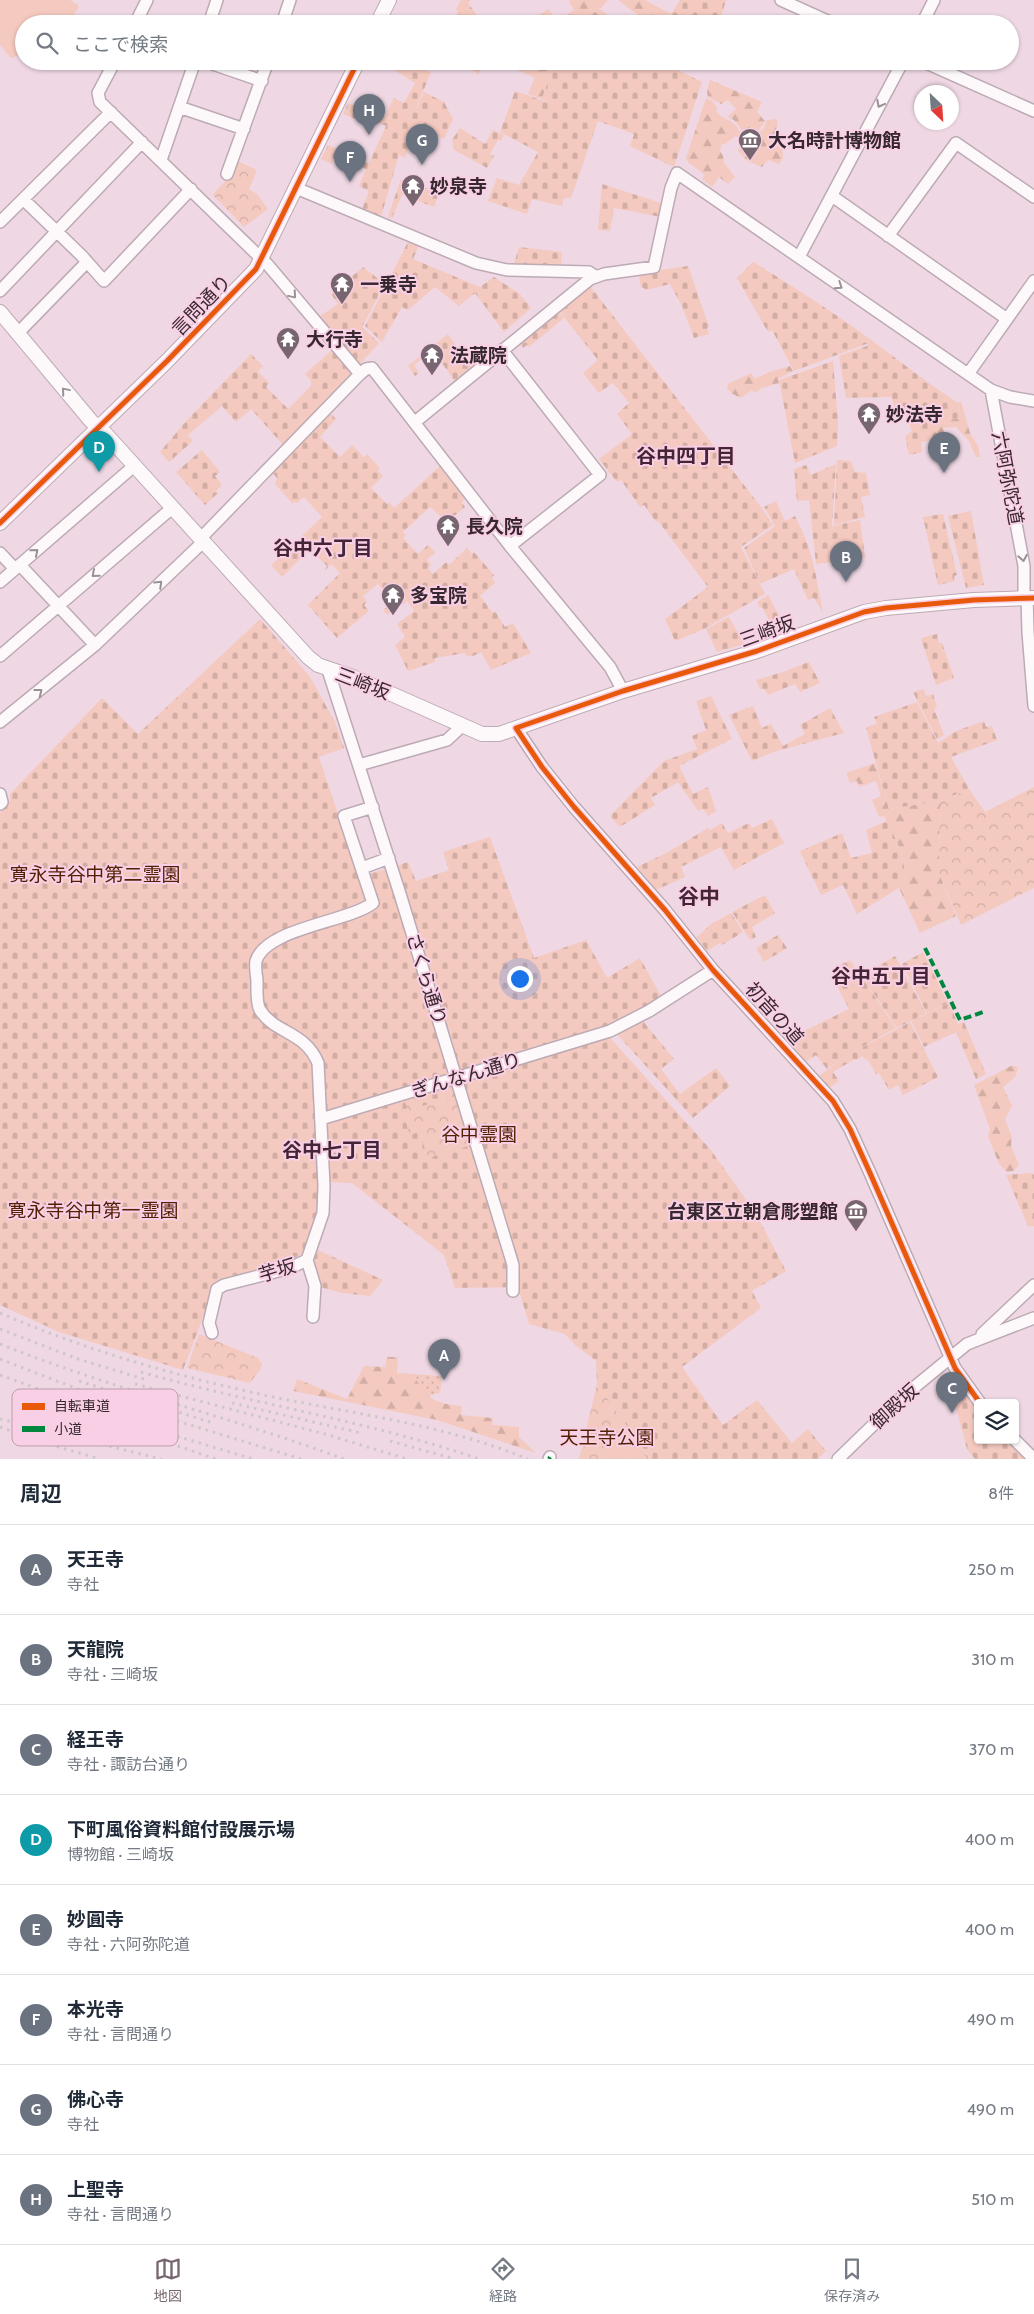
<!DOCTYPE html>
<html lang="ja">
<head>
<meta charset="utf-8">
<style>
	:root { --surface:#fff; --page:#f2f2f3; --text:#1f2937; --muted:#747a83; --line:#e0e1e3; --accent:#77666f }
	body { margin:0; font-family:Cabin,"Noto Sans JP",sans-serif; background:var(--page); color:var(--text) }
	.controls { position:absolute; right:15px; bottom:15px; display:grid; overflow:hidden; border-radius:5px; box-shadow:0 1px 4px #0004 }
	.controls button { width:45px; height:45px; display:grid; place-items:center; padding:0; border:0; border-bottom:1px solid var(--line); background:var(--surface); color:var(--text); font:25px sans-serif }
	.compass { position:absolute; left:914px; top:85px; width:45px; height:45px; border-radius:50%; background:var(--surface); box-shadow:0 1px 4px #0004; rotate:155deg }
	.you { position:absolute; left:519px; top:978px; width:18px; height:18px; margin:-12px; border:4px solid #fff; border-radius:50%; background:#1a73e8; box-shadow:0 0 0 8px #1a73e833 }
	.badge { display:grid; place-items:center; width:32px; height:32px; border-radius:50%; background:var(--accent); color:#fff; font-size:16px; font-weight:700 }
	.pin { position:absolute; translate:-50% -41px; filter:drop-shadow(0 1px 2px #0008) }
	.pin::after { content:''; position:absolute; top:26px; width:18px; height:15px; background:inherit; clip-path:polygon(0 0,100% 0,50% 100%) }
	.list { margin:0; padding:0; list-style:none }
	h2 { display:flex; justify-content:space-between; align-items:center; height:65px; margin:0; padding:0 20px; font-size:21px }
	h2 small { font-size:16px; font-weight:400; color:var(--muted) }
	.list li { display:grid; grid-template-columns:32px 1fr auto; gap:15px; align-items:center; box-sizing:border-box; height:90px; padding:0 20px; border-top:1px solid var(--line) }
	.list b { display:block; font-size:19px; white-space:nowrap }
	.list p { margin:0; font-size:16px; white-space:nowrap; color:var(--muted) }
	.list em { font-size:16px; font-style:normal; color:var(--muted) }
	.icon { flex:none; width:28px; height:28px; fill:none; stroke:currentColor; stroke-width:2; stroke-linecap:round; stroke-linejoin:round }
	.map { position:relative; flex:none; width:1034px; height:1459px; overflow:hidden }
	.search { position:absolute; background:var(--surface); box-shadow:0 1px 4px #0004; left:15px; right:15px; top:15px; height:55px; display:flex; align-items:center; gap:12px; box-sizing:border-box; padding:0 18px; border-radius:28px; color:var(--muted); font-size:19px }
	.sheet { height:785px; background:var(--surface) }
	nav { display:flex; justify-content:space-around; align-items:center; box-sizing:border-box; height:70px; border-top:1px solid var(--line); background:var(--surface); font-size:14px; color:var(--muted) }
	nav a { display:grid; justify-items:center; gap:2px }
	nav .on { color:var(--accent) }
	.map>svg:first-child { display:block }
</style>
</head>
<body>
<div class="map">
<svg width="1034" height="1459" viewBox="0 0 1034 1459">
	<defs>
		<pattern id="grass-dots" width="8" height="8" patternUnits="userSpaceOnUse" patternTransform="scale(1.25)"><rect width="8" height="8" fill="#f4c9bf"/><path d="M2 2h.1M6 6h.1" fill="none" stroke="#d2ada4" stroke-width="1.8" stroke-linecap="round"/></pattern>
		<pattern id="forest-firs" width="22" height="20" patternUnits="userSpaceOnUse" patternTransform="scale(1.25)"><rect width="22" height="20" fill="#f4c9bf"/><path d="M5 1l3.5 6h-7zM16 11l3.5 6h-7z" fill="#d2ada4"/></pattern>
		<pattern id="cemetery-stones" width="16" height="16" patternUnits="userSpaceOnUse" patternTransform="scale(1.25)"><rect width="16" height="16" fill="#f4c9bf"/><path d="M2 7V4a2 2 0 0 1 4 0v3zM10 15v-3a2 2 0 0 1 4 0v3z" fill="#d2ada4"/></pattern>
		<pattern id="park-crowns" width="20" height="18" patternUnits="userSpaceOnUse" patternTransform="scale(1.25)"><rect width="20" height="18" fill="#f4c9bf"/><path d="M2 6a3 3 0 1 1 6 0M12 15a3 3 0 1 1 6 0" fill="none" stroke="#d2ada4"/></pattern>
	</defs>
	<rect width="100%" height="100%" fill="#efd8e4"/>
	<path fill="url(#grass-dots)" d="M412,1374L442,1376L440,1393L427,1396Z"/>
	<path fill="url(#forest-firs)" d="M461,0H471L468,3L482,22L479,24H453L458,11L456,9Z
		M571,0H608L600,9L597,7L570,24H527L548,9L555,18L562,14L565,16L574,10L569,2Z
		M618,0H645L671,14L665,24H650Z
		M457,61H489L478,74Z
		M498,61H555L542,99L528,94L535,78Z
		M710,80L762,102L757,112L765,121L759,130L744,133L734,120L727,117L736,109L728,100L721,104L708,97L707,92Z
		M706,98L712,101L717,107L716,111C725,122 735,119 740,132L739,139L736,136L725,144H722L720,151L723,156L724,163L735,177L728,184L719,177L712,187L702,179L705,175L688,162L686,158Z
		M776,119L778,121L776,129L779,131L777,140L782,142L783,158L779,164L768,160L762,167L747,161L738,151C742,138 751,132 763,130L767,120Z
		M790,366L793,371L778,379L779,383L762,388L755,393L752,390L741,398L731,393L727,388L728,384L751,373L755,379L769,372Z
		M961,401L970,433L978,446L980,457H976L969,441L956,427L943,428L946,438L942,442L939,441L935,422L961,418L958,403Z
		M875,763L889,809L940,801L939,873L956,916L920,933L899,888L906,878L901,851L884,816L879,817L872,800L881,796L876,781L859,787L857,781L850,783L846,773Z
		M1013,1065L1018,1068L1015,1077L1003,1087L1012,1106L1005,1119L1012,1137L1011,1146L1019,1165L1013,1171L1007,1172L999,1164L988,1136L990,1129L974,1085Z
		M387,1357H398L397,1373L412,1374C429,1398 430,1403 462,1406L461,1415L493,1418L492,1425L519,1427V1437L536,1453L437,1420L293,1391L297,1379L347,1399L364,1366L385,1367Z"/>
	<path fill="url(#cemetery-stones)" d="M680,0H726L719,24H665Z
		M597,7L620,24H570Z
		M400,61L431,72L412,118L424,92L444,102L453,119L444,139L423,130L414,135L405,158L399,155L380,220L361,212L369,191L359,186L366,169L344,161L343,163L334,159L331,164L321,159L328,145L369,163L386,126L358,114L355,119L343,114L348,103L406,124L385,116L394,98L404,103L415,83L394,70Z
		M409,61H435L431,70Z
		M555,61H660L702,82L674,167L630,146L634,134L598,121L571,198H564L562,206L532,199L527,214L488,201L497,178L519,185L538,152L562,161L538,152L500,132L515,91L553,104L542,99Z
		M460,128L485,144L493,130L504,135L501,141L498,140L490,154L494,156L487,168L454,150L452,140Z
		M401,179L439,193L434,207L402,195L392,218L388,217Z
		M602,184L664,204L661,217L614,208L610,231L598,230Z
		M410,238L420,243L413,259L480,287L494,277L520,294L531,308L504,332L475,293L459,306L435,287L408,310L402,307L382,342L365,326Z
		M519,247L562,252L561,267H513Z
		M753,262C794,287 836,314 874,342C902,363 929,384 958,403L961,418L935,422L939,439L921,442L922,452L909,455L905,436L912,431L903,408L895,409L891,397L846,398L839,356L867,346L869,343L794,371L772,330L768,332L737,278Z
		M688,266L709,327L707,328L709,334L694,338L682,306L670,284L647,290L641,287L638,273Z
		M363,267L385,284L362,327L379,343L360,364L320,316L338,304L331,294Z
		M590,286L761,507L773,525L741,547L765,594L704,629L675,641L665,619L708,587L658,521L656,522L644,505L640,507L621,480L617,482L599,459L632,434L617,414L629,403L613,383L599,393L583,373L598,360L560,312Z
		M557,310L564,318L529,347L527,345L523,348L519,343Z
		M448,334L473,369L456,383L433,350L414,365L419,373L415,376L408,366Z
		M332,350L354,374L284,446L251,409L236,422L222,406L188,435L193,441L169,462L160,452L188,419L251,354L263,366L258,371L269,383L266,387L288,409L311,386V381L305,374Z
		M833,361L838,422L837,446L795,463L779,380Z
		M330,413L336,419L320,437L340,457L352,445L364,457L367,454L380,468L378,471L383,476L371,488L387,504L389,502L394,508L441,465L465,496L462,503L465,507L447,522L430,507L403,532L406,535L403,538L418,554L428,545L435,552L427,560L431,565L428,568L433,574L446,562L449,565L467,548L472,554L474,552L494,575L492,578L495,583L480,596L493,613L495,611L505,627L513,623L531,653L491,670L481,652L473,656H466L465,653L435,658V662L408,671L395,645L405,637L397,624L414,611L407,601L387,615L383,610L392,603L389,599L394,595L387,587L383,590L378,584L363,596L367,602L364,605L369,611L337,638L308,605L340,573L331,564L324,572L327,566L310,549L282,577L271,565L322,517L304,497L297,503L295,502L293,504L275,484L277,478L272,472Z
		M202,450L220,472L215,476L222,485L216,491L218,493L205,505L176,472Z
		M837,460L851,461L855,472L866,473L870,495L861,497L865,517L834,525Z
		M836,464L832,526L860,520L865,557L816,564L809,500L797,501L794,469L806,465L811,475Z
		M776,501L785,521L795,516C813,550 816,576 823,613L814,598L808,600L794,569L760,584L744,548L775,526L764,507Z
		M971,511L984,585L966,588L948,516Z
		M943,514L957,575L954,576L955,581L938,585L923,517Z
		M768,595L786,629L776,633L762,607L760,608L757,602Z
		M729,617L744,644L717,652L706,629Z
		M260,619L310,677L335,722L344,748L319,757L359,877L408,862L416,881L449,870L443,852L490,837L534,958L586,940L607,978L640,958L662,998L603,1030L710,1149L755,1212L786,1271L752,1291L761,1308L682,1367L723,1425L757,1400L792,1443L808,1429L826,1451L818,1459H649L650,1458L597,1384L596,1361L575,1345L565,1334L529,1324L518,1287L455,1288L444,1255L352,1183L328,1182L318,1186L317,1213L302,1254L285,1263L216,1283L183,1370L59,1332L0,1305V813L10,801V794L102,698L138,734Z
		M937,634L939,643H942L954,678L936,685L921,638Z
		M809,662L820,683L800,692L795,684L768,695L764,689H760L756,680L783,672Z
		M924,689L926,696L933,694L937,707L934,709L944,735L937,739L913,692Z
		M711,696L732,739L679,766L693,794L708,787L716,811L708,816L703,809L698,811L678,782L651,798L655,805L620,827L610,816L664,761L697,749L692,736L706,730L696,701Z
		M917,702L938,743L956,731L984,721L986,727L992,726L997,740L951,757L969,789L940,801L889,809L866,728L877,723L874,717Z
		M753,706L762,728L771,724L783,746L805,734L800,725L830,708L844,733L773,752L752,761L729,715Z
		M772,819L784,843L734,870L721,847L681,867L685,877L656,890L637,867L668,852L708,828L710,830L722,823L728,833L749,823L752,828Z
		M887,821L901,851L906,878L899,888L857,914L843,885L821,895L800,851L842,833L851,858L872,853L866,830Z
		M765,895L775,913L752,927L756,937L750,940L732,912Z
		M731,913L743,932L722,945L720,943L707,951L697,937L711,924Z
		M778,935L787,948L764,962L756,948Z
		M923,952L948,1003L927,1013L902,964Z
		M895,956L926,1013L897,1028L861,975Z
		M850,960L896,1028L846,1056L827,1069L816,1055L806,1062L789,1042L800,1033L849,1009L837,986L844,982L836,967Z
		M949,1003L958,1024L964,1022L986,1074L976,1079L956,1032L924,1047L911,1021Z
		M642,1020L674,1059L661,1069L680,1094L716,1068L730,1086L693,1118L616,1033Z
		M910,1022L938,1077L903,1095L898,1085L889,1090L879,1073L876,1074L868,1060L866,1061L863,1056L856,1060L855,1059L833,1072L839,1081L829,1088L819,1076L846,1056Z
		M1032,1173L1034,1175V1226H1028L1006,1175Z
		M318,1250L383,1280L370,1296L342,1293L320,1287L312,1264Z
		M968,1395L978,1407V1440H1011L1029,1459H975L967,1449L954,1400Z"/>
	<path fill="url(#park-crowns)" d="M237,161L257,170L249,189L257,194L268,209L244,227L213,195L225,181L231,178Z
		M1034,787V888L961,925L939,873L940,801L969,789L985,812Z
		M417,1090L422,1106L456,1096L472,1145L428,1158L419,1132L410,1135L402,1110L407,1109L403,1095Z
		M199,1334L258,1358L262,1364L260,1370L250,1383L187,1368Z
		M597,1384L650,1458L649,1459H579Z"/>
	<path fill="#f4c9bf" d="M0,0H70L79,6L69,24H24V53L11,58L0,45Z
		M612,1437L642,1451L647,1458L605,1459Z"/>
	<g fill="none" stroke-linecap="round" stroke-linejoin="round">
		<g stroke="#bcaab4" stroke-width="14">
			<path id="minor" d="M781,0L834,24
				M135,24L147,0
				M209,24L217,0
				M282,24L290,0
				M922,24L934,0
				M115,61L98,93L100,102L268,265L360,374
				M204,61L262,81
				M922,61L1034,111
				M179,107L244,129
				M161,160L195,61
				M227,174L268,61
				M296,188L476,263L507,270L589,272L595,276
				M832,196L1007,319
				M23,199L82,256L104,281L191,189
				M0,222L111,112
				M888,236L956,143L1034,197
				M799,257L903,61
				M0,291L142,142
				M17,334L87,262
				M502,350L600,475L510,546
				M968,374L1034,281
				M991,390L1024,566V597
				M415,422L590,279L604,274L654,267L671,188L677,173L991,390L1010,397L1034,401
				M200,539L360,374L366,369L372,368L510,546L610,667L623,691
				M0,553L15,569L134,466
				M20,565L95,645
				M0,582L15,569
				M1027,597L1028,632L1034,706
				M0,656L172,508
				M328,670L400,894L513,1265V1291
				M0,722L95,645L203,542
				M516,728L542,767L574,807L665,910L713,970L833,1101L850,1129L870,1173L955,1368L980,1403
				M359,765L447,740L462,726
				M0,794L2,802L0,804
				M362,868L389,858
				M321,1119L610,1031L649,1011L713,970
				M307,1260L315,1286L313,1317
				M212,1333L209,1323L217,1289L224,1285L290,1268L307,1260L323,1213L324,1186L318,1063C305,1031 275,1034 260,1010C256,1003 257,989 257,980C256,974 255,967 256,961C266,928 348,922 373,903L344,816L373,807
				M982,1334L1034,1285
				M1015,1440L1034,1459
				M549,1459L550,1457
				M838,1459L900,1399L967,1344L1034,1318"/>
		</g>
		<g stroke="#bcaab4" stroke-width="16">
			<path id="major" d="M377,24L389,0
				M0,312L91,421L104,432L308,657L318,665L353,677L482,734H499L623,691L757,651L864,612L886,608L974,600L1034,598
				M0,523L167,361L256,269L358,61"/>
		</g>
		<use href="#minor" stroke="#fdf9fb" stroke-width="11"/>
		<use href="#major" stroke="#fdf9fb" stroke-width="14"/>
		<path stroke="#cec7ca" stroke-width="3" stroke-dasharray="2.5 5" stroke-linecap="butt" d="M0,1313C90,1352 183,1378 278,1398C362,1415 448,1426 528,1459
			M0,1329L78,1359L147,1380
			M0,1344C112,1389 231,1417 344,1459
			M0,1359L96,1396L301,1459
			M141,1372C253,1404 369,1421 479,1459
			M0,1375L123,1420L253,1459
			M79,1381L213,1423
			M135,1384L325,1434L407,1459
			M232,1403L361,1433
			M71,1410L216,1459
			M0,1419L161,1459
			M0,1427L44,1443L100,1459
			M390,1441L455,1459"/>
		<path stroke="#00873e" stroke-width="4" stroke-dasharray="8 4" stroke-linecap="butt" d="M925,948L960,1020L986,1011
			M549,1459L550,1457"/>
		<g stroke="#f8cfe4" stroke-width="8">
			<path id="cycleway" d="M0,523L167,361L256,269L358,61
				M980,1403L955,1368L870,1173L850,1129L833,1101L713,970L665,910L574,807L542,767L516,728L623,691L757,651L864,612L886,608L974,600L1034,598"/>
		</g>
		<use href="#cycleway" stroke="#e8590c" stroke-width="5"/>
	</g>
	<defs><path id="oneway-chevron" d="M-2-3.5L2.5 0L-2 3.5" fill="none" stroke-width="1.6" stroke-linecap="round" stroke-linejoin="round" transform="scale(1.25)"/></defs>
	<g stroke="#9a9096">
		<use href="#oneway-chevron" transform="translate(880 104) rotate(118)"/>
		<use href="#oneway-chevron" transform="translate(839 286) rotate(34)"/>
		<use href="#oneway-chevron" transform="translate(293 295) rotate(50)"/>
		<use href="#oneway-chevron" transform="translate(65 391) rotate(-130)"/>
		<use href="#oneway-chevron" transform="translate(35 552) rotate(-41)"/>
		<use href="#oneway-chevron" transform="translate(1023 558) rotate(80)"/>
		<use href="#oneway-chevron" transform="translate(95 574) rotate(139)"/>
		<use href="#oneway-chevron" transform="translate(159 584) rotate(-44)"/>
		<use href="#oneway-chevron" transform="translate(39 692) rotate(-38)"/>
	</g>
	<defs>
		<g id="museum-pin" transform="scale(1.25)"><path d="M0 17L-7.5 6A9.5 9.5 0 1 1 7.5 6Z" fill="#77666f" stroke="#f8cfe4"/><path d="M0-6L6-3V-2H-6V-3ZM-5-1h2V3h-2ZM-1-1h2V3h-2ZM3-1h2V3H3ZM-6 4H6V6H-6Z" fill="#fff"/></g>
		<g id="temple-pin" transform="scale(1.25)"><path d="M0 17L-7.5 6A9.5 9.5 0 1 1 7.5 6Z" fill="#77666f" stroke="#f8cfe4"/><path d="M0-6L5-2H3V0L6.5 2.5H4V6H1.5V3h-3V6H-4V2.5H-6.5L-3 0V-2H-5Z" fill="#fff"/></g>
	</defs>
	<g fill-rule="evenodd">
		<use href="#museum-pin" x="750" y="140"/>
		<use href="#temple-pin" x="413" y="186"/>
		<use href="#temple-pin" x="342" y="284"/>
		<use href="#temple-pin" x="288" y="339"/>
		<use href="#temple-pin" x="432" y="355"/>
		<use href="#temple-pin" x="869" y="414"/>
		<use href="#temple-pin" x="448" y="526"/>
		<use href="#temple-pin" x="393" y="595"/>
		<use href="#museum-pin" x="856" y="1211"/>
	</g>
	<g text-anchor="middle" stroke-width="4" stroke-linejoin="round" paint-order="stroke">
		<g font-size="19" font-weight="bold" fill="#372830" stroke="#f8cfe4" text-anchor="start">
			<text x="768" y="147">大名時計博物館</text>
			<text x="430" y="193">妙泉寺</text>
			<text x="360" y="291">一乗寺</text>
			<text x="306" y="346">大行寺</text>
			<text x="450" y="362">法蔵院</text>
			<text x="886" y="421">妙法寺</text>
			<text x="466" y="533">長久院</text>
			<text x="410" y="602">多宝院</text>
			<text x="838" y="1218" text-anchor="end">台東区立朝倉彫塑館</text>
		</g>
		<g font-size="19" fill="#372830" stroke="#f8cfe4">
			<text transform="translate(201 305) rotate(-46)" y="7">言問通り</text>
			<text transform="translate(1008 478) rotate(79)" y="7">六阿弥陀道</text>
			<text transform="translate(767 631) rotate(-20)" y="7">三崎坂</text>
			<text transform="translate(363 683) rotate(21)" y="7">三崎坂</text>
			<text transform="translate(427 979) rotate(73)" y="7">さくら通り</text>
			<text transform="translate(775 1013) rotate(48)" y="7">初音の道</text>
			<text transform="translate(466 1075) rotate(-17)" y="7">ぎんなん通り</text>
			<text transform="translate(277 1270) rotate(-17)" y="7">芋坂</text>
			<text transform="translate(894 1406) rotate(-42)" y="7">御殿坂</text>
		</g>
		<g font-size="19" fill="#521f01" stroke="#f8cfe4">
			<text x="95" y="881">寛永寺谷中第二霊園</text>
			<text x="479" y="1141">谷中霊園</text>
			<text x="93" y="1217">寛永寺谷中第一霊園</text>
			<text x="607" y="1444">天王寺公園</text>
		</g>
		<g font-size="20" font-weight="bold" fill="#442537" stroke="#f8cfe4">
			<text x="686" y="463">谷中四丁目</text>
			<text x="323" y="555">谷中六丁目</text>
			<text x="881" y="983">谷中五丁目</text>
			<text x="332" y="1157">谷中七丁目</text>
		</g>
		<g font-size="21" font-weight="bold" fill="#442537" stroke="#f8cfe4">
			<text x="699" y="904">谷中</text>
		</g>
	</g>
	<rect x="12" y="1389" width="166" height="57" rx="8" fill="#f8cfe4" stroke="#be9dae" stroke-width="1"/>
	<rect x="22" y="1403" width="23" height="7" fill="#e8590c"/>
	<rect x="22" y="1426" width="23" height="6" fill="#00873e"/>
	<g font-size="14" fill="#372830">
		<text x="54" y="1411">自転車道</text>
		<text x="54" y="1434">小道</text>
	</g>
</svg>
<div class="controls">
<button><svg class="icon" aria-label="layers" viewBox="0 0 24 24"><path d="M12 4l9 5-9 5-9-5zM3 14l9 5 9-5"/></svg></button>
</div>
<svg class="compass" viewBox="-18 -18 36 36"><path d="M0-13l5 13h-10z" fill="#e53935"/><path d="M0 13l5-13h-10z" fill="#747a83"/></svg>
<div class="you"></div>
<div class="pin badge" style="left:444px;top:1380px;background:#6b7280">A</div>
<div class="pin badge" style="left:846px;top:582px;background:#6b7280">B</div>
<div class="pin badge" style="left:952px;top:1413px;background:#6b7280">C</div>
<div class="pin badge" style="left:99px;top:472px;background:#0f9aa8">D</div>
<div class="pin badge" style="left:944px;top:473px;background:#6b7280">E</div>
<div class="pin badge" style="left:350px;top:182px;background:#6b7280">F</div>
<div class="pin badge" style="left:422px;top:165px;background:#6b7280">G</div>
<div class="pin badge" style="left:369px;top:135px;background:#6b7280">H</div>
<div class="search"><svg class="icon" aria-label="search" viewBox="0 0 24 24"><circle cx="10" cy="10" r="6"/><path d="M15 15l6 6"/></svg>ここで検索</div>
</div>
<section class="sheet">
<h2>周辺<small>8件</small></h2>
<ul class="list">
<li><span class="badge" style="background:#6b7280">A</span><div><b>天王寺</b><p>寺社</p></div><em>250 m</em></li>
<li><span class="badge" style="background:#6b7280">B</span><div><b>天龍院</b><p>寺社 · 三崎坂</p></div><em>310 m</em></li>
<li><span class="badge" style="background:#6b7280">C</span><div><b>経王寺</b><p>寺社 · 諏訪台通り</p></div><em>370 m</em></li>
<li><span class="badge" style="background:#0f9aa8">D</span><div><b>下町風俗資料館付設展示場</b><p>博物館 · 三崎坂</p></div><em>400 m</em></li>
<li><span class="badge" style="background:#6b7280">E</span><div><b>妙圓寺</b><p>寺社 · 六阿弥陀道</p></div><em>400 m</em></li>
<li><span class="badge" style="background:#6b7280">F</span><div><b>本光寺</b><p>寺社 · 言問通り</p></div><em>490 m</em></li>
<li><span class="badge" style="background:#6b7280">G</span><div><b>佛心寺</b><p>寺社</p></div><em>490 m</em></li>
<li><span class="badge" style="background:#6b7280">H</span><div><b>上聖寺</b><p>寺社 · 言問通り</p></div><em>510 m</em></li>
</ul>
</section>
<nav>
<a class="on"><svg class="icon" aria-label="map" viewBox="0 0 24 24"><path d="M3 6l6-2 6 2 6-2v14l-6 2-6-2-6 2zM9 4v14M15 6v14"/></svg>地図</a>
<a><svg class="icon" aria-label="directions" viewBox="0 0 24 24"><path d="M12 3l9 9-9 9-9-9zM9 14v-3h6M13 9l2 2-2 2"/></svg>経路</a>
<a><svg class="icon" aria-label="saved" viewBox="0 0 24 24"><path d="M7 4h10v16l-5-4-5 4z"/></svg>保存済み</a>
</nav>
</body>
</html>
